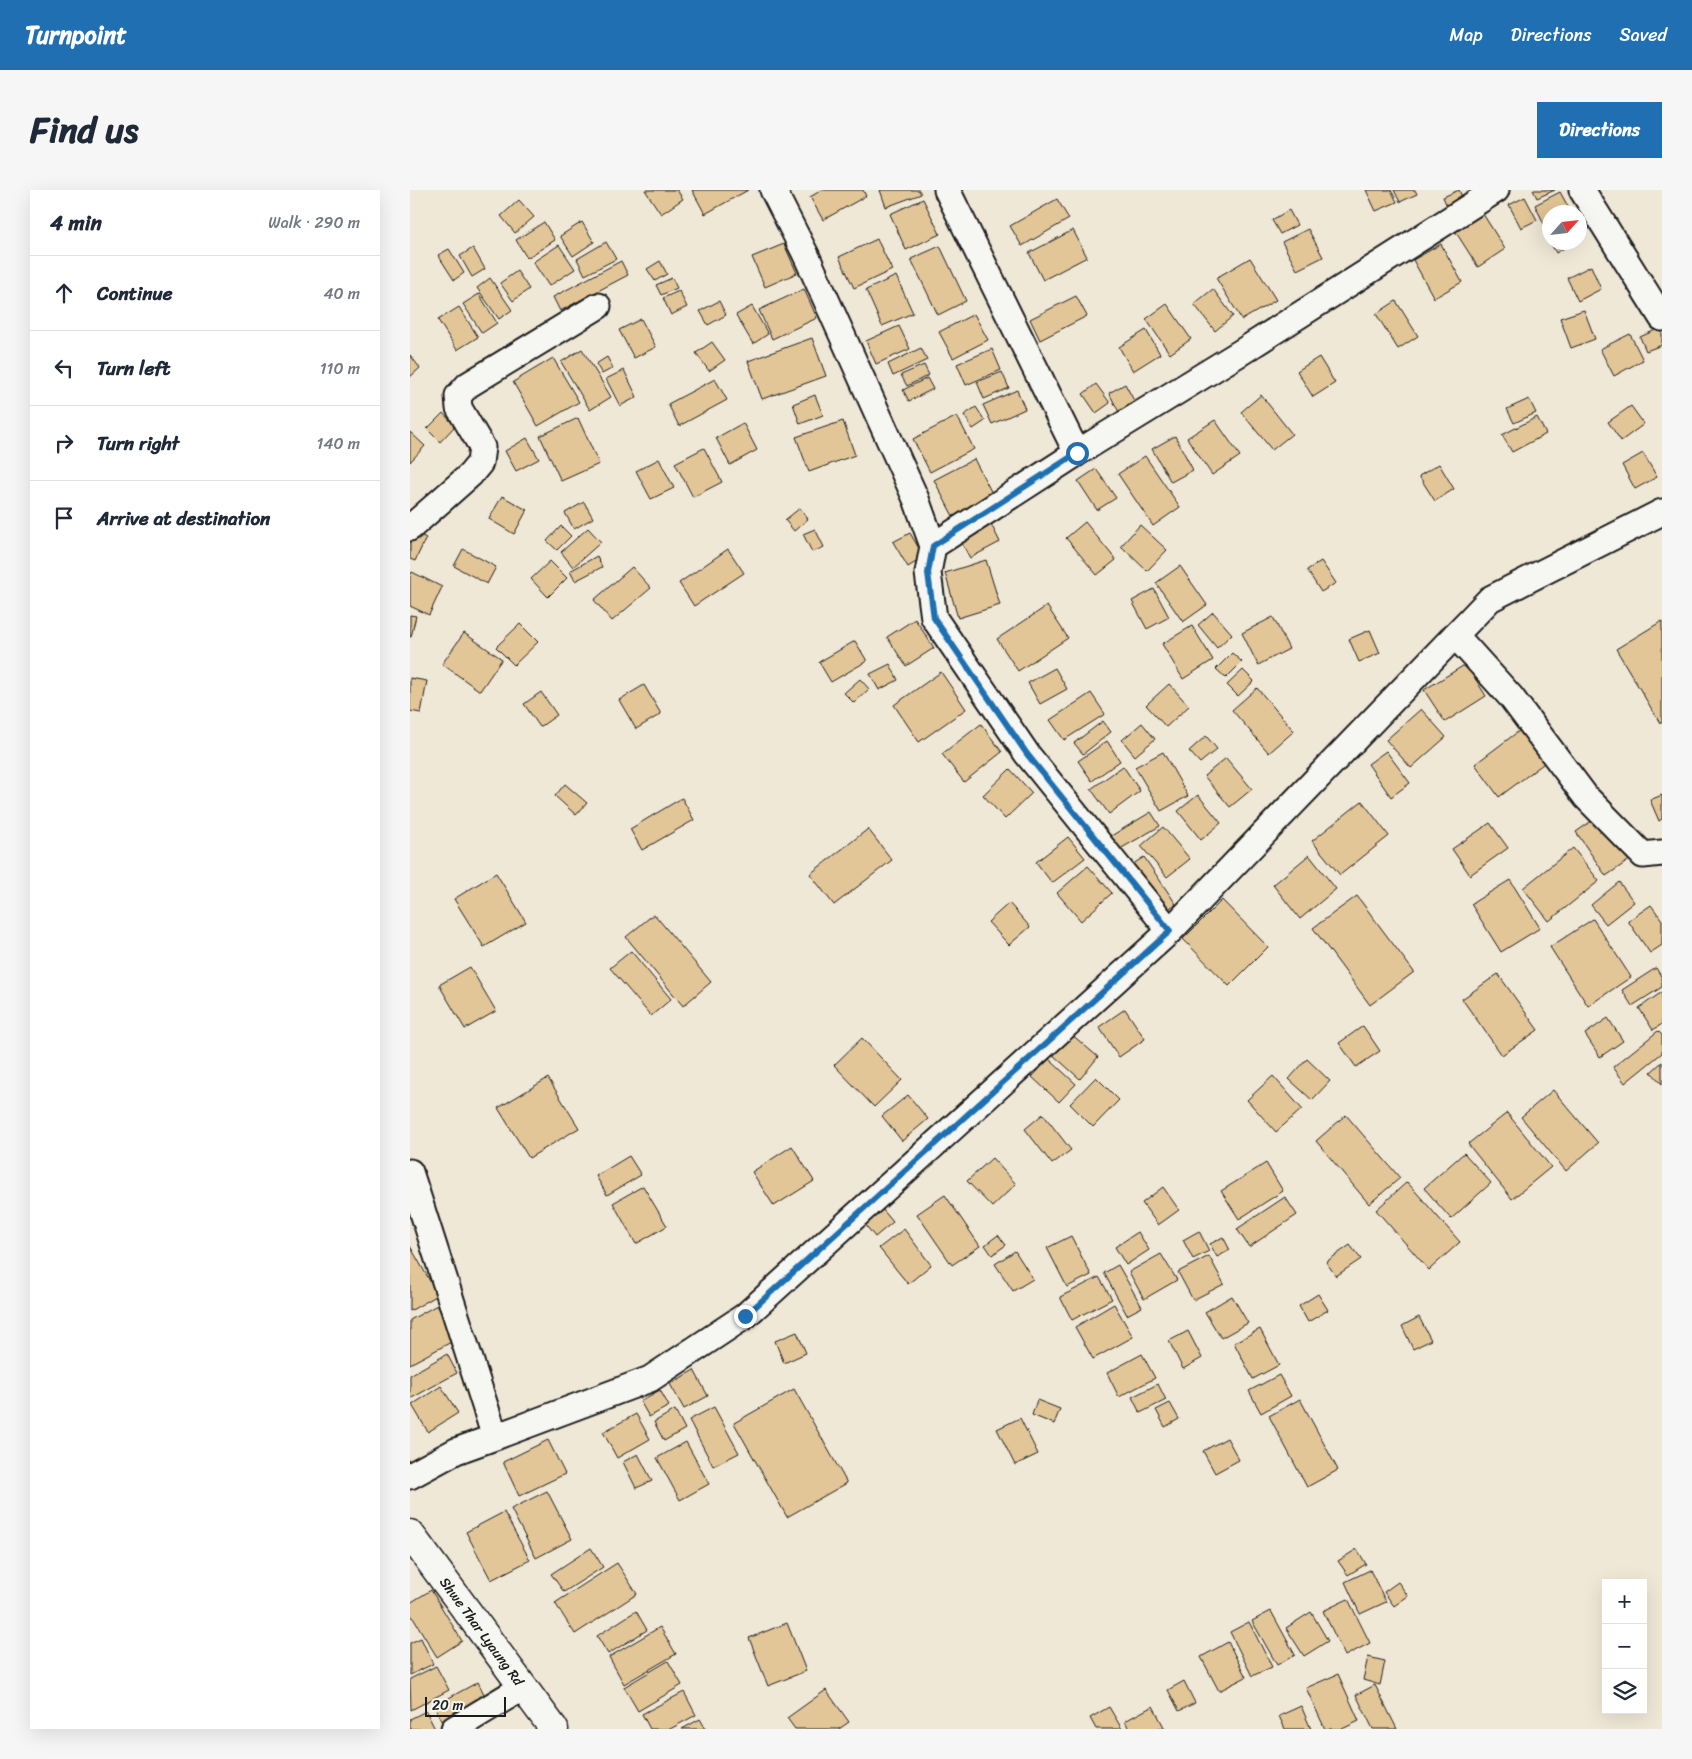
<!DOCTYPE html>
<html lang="en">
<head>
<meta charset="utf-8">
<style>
	:root { --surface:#fff; --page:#f6f6f7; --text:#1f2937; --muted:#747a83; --line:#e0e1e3; --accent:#1f6fb2 }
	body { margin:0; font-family:Sriracha,sans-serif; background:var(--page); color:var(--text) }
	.controls { position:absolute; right:15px; bottom:15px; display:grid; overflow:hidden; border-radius:0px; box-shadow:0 5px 20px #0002 }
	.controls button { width:45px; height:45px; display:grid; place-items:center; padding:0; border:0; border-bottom:1px solid var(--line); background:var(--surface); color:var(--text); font:25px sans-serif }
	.compass { position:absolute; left:1132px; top:15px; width:45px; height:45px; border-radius:50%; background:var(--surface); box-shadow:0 5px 20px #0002; rotate:63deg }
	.scale { position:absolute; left:15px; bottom:12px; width:81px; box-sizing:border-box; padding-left:5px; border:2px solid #1c1c1c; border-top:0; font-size:14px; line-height:18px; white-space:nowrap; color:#1c1c1c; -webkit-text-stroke:4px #f6f6f2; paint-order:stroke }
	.stop { position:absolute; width:15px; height:15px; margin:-11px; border:4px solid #1f6fb2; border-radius:50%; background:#fff }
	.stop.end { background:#1f6fb2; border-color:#fff; box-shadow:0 1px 5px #0008 }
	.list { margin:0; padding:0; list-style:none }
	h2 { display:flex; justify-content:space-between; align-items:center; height:65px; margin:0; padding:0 20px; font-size:21px }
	h2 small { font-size:16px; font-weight:400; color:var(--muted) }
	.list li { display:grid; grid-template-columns:32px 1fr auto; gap:15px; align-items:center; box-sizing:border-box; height:75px; padding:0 20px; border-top:1px solid var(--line) }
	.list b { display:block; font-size:19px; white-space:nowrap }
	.list em { font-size:16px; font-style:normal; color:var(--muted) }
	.icon { flex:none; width:28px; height:28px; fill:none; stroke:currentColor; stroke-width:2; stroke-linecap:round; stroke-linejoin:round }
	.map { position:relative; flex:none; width:1252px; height:1539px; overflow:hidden; border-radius:0px }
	header { display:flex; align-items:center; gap:30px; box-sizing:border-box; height:70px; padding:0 25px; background:var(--accent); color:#fff }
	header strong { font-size:24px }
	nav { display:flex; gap:28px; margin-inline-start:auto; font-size:18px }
	.intro { display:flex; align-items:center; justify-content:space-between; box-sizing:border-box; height:120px; padding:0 30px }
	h1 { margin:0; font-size:35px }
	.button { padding:12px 22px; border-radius:0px; background:var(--accent); color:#fff; font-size:18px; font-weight:700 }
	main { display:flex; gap:30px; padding:0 30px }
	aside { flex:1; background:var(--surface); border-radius:0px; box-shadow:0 5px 20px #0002 }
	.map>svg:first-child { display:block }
</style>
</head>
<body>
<header>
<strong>Turnpoint</strong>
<nav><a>Map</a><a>Directions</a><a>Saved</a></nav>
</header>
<div class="intro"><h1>Find us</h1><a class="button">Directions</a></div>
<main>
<aside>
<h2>4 min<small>Walk · 290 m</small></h2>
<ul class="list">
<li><svg class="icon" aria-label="ahead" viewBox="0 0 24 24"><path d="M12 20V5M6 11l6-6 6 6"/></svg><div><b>Continue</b></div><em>40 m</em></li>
<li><svg class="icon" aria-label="left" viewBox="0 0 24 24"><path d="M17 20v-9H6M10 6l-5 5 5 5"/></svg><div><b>Turn left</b></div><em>110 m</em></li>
<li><svg class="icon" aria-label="right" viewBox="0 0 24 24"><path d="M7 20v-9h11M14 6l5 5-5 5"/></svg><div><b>Turn right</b></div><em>140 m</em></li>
<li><svg class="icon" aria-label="arrive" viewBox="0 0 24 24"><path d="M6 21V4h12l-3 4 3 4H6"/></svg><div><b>Arrive at destination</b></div></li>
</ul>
</aside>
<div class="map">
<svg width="1252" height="1539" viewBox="0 0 1252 1539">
	<rect width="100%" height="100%" fill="#f0e8d7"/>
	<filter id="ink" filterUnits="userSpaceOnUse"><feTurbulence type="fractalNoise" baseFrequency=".02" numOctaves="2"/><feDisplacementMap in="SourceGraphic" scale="10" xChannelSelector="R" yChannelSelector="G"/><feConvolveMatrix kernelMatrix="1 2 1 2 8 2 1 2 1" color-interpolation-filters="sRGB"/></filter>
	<g filter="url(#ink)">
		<path fill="#e3c697" stroke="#1c1c1c" d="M235,0H267L273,9L251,24Z
			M282,0H338L295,24Z
			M412,0H453L456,6L413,30L400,7Z
			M470,0H509L511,4L476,17Z
			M956,0H981L987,12L966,21Z
			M984,0H1005L1007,4L990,12Z
			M1049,0L1056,16L1040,23L1033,7Z
			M1123,0H1145L1127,8Z
			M1150,2L1161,22H1140V34L1135,36L1125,15Z
			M1115,7L1127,30L1111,38L1099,15Z
			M513,9L530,44L496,60L480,24Z
			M647,9L659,29L612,56L600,36Z
			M109,10L124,27L105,43L91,26Z
			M1068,16L1095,59L1068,77L1040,33Z
			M879,20L887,35L870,44L862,30Z
			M134,32L145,50L117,68L106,50Z
			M172,32L184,52L163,66L150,46Z
			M898,39L913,67L887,80L872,52Z
			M663,40L677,67L633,90L619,63Z
			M467,49L482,80L444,98L429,67Z
			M196,52L206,69L175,85L167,69Z
			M1140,52H1164L1146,63Z
			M374,54L387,83L355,97L342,67Z
			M1031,54L1052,92L1024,108L1003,70Z
			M149,55L165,79L139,96L123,72Z
			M530,56L556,111L528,125L501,69Z
			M63,58L75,79L62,87L50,66Z
			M39,59L54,83L44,90L28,65Z
			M840,68L866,110L832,130L806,88Z
			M211,71L218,85L150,121L143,107Z
			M250,71L257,84L245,91L237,79Z
			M1181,76L1191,99L1168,111L1157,88Z
			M107,81L119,99L103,111L90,93Z
			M486,86L503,123L472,136L456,100Z
			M80,88L102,120L89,129L67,98Z
			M262,88L267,98L251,105L246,95Z
			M394,99L407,128L362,149L349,120Z
			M803,99L823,126L805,141L784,114Z
			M269,101L277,117L261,125L253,108Z
			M69,104L87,133L72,143L53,114Z
			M666,106L677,126L630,150L620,129Z
			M309,111L316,125L298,135L290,121Z
			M986,111L1008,146L988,159L966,124Z
			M757,114L781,149L760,164L736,129Z
			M342,116L358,144L343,154L326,125Z
			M49,117L68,147L47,160L28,130Z
			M1174,120L1185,149L1161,158L1150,128Z
			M564,124L578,150L543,168L529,142Z
			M231,129L246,157L224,168L209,140Z
			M489,136L500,159L466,174L456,151Z
			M1250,138L1252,143V155L1236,161L1230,147Z
			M736,140L750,164L723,181L709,157Z
			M1220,144L1233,170L1204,186L1190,159Z
			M402,148L416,186L352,209L338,171Z
			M302,152L315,170L299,181L286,163Z
			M511,158L517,170L483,186L478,174Z
			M172,159L201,207L180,220L151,172Z
			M582,159L591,180L556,195L547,174Z
			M0,165L10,178L0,187Z
			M197,167L203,178L192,184L186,174Z
			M909,167L925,193L903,207L887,181Z
			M143,168L169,212L128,236L103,192Z
			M514,175L519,185L497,196L491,185Z
			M214,180L227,207L210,216L196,189Z
			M592,182L599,198L574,209L567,192Z
			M517,188L523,199L499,211L493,200Z
			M305,189L317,210L269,236L258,214Z
			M686,194L700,213L686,223L673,204Z
			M715,194L727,216L711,226L699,203Z
			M607,200L615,219L582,234L573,215Z
			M405,205L413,225L390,234L383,214Z
			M851,205L882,244L862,260L831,222Z
			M1119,209L1126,223L1104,233L1097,219Z
			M1221,216L1234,234L1211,251L1198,232Z
			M566,217L575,231L563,239L554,225Z
			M33,223L45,236L30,252L17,239Z
			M547,226L564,259L520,282L503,249Z
			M1127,227L1136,244L1102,262L1092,245Z
			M168,228L189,274L151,291L130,246Z
			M805,230L830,266L802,285L777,248Z
			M433,231L445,265L399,282L386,247Z
			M333,233L347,260L320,275L306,248Z
			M0,242L15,256L0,272Z
			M765,246L783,280L761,292L742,259Z
			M117,248L129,269L106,281L95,261Z
			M294,258L312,292L283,307L265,273Z
			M1233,263L1247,287L1225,299L1212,275Z
			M735,266L770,317L743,336L708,284Z
			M249,269L264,298L241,309L226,281Z
			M564,269L584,307L544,328L524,290Z
			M1029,274L1044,299L1025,311L1009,286Z
			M686,279L706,308L687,320L668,291Z
			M92,306L117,320L104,344L79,329Z
			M174,312L183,328L164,339L155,323Z
			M390,318L398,329L384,341L375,330Z
			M579,330L590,352L560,368L548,346Z
			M675,332L706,370L687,385L656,348Z
			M730,335L757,360L737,381L711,356Z
			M151,336L161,346L147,360L137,351Z
			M178,338L191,352L163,377L151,362Z
			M405,339L414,357L402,362L393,344Z
			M3,341L16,348L5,371L0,369V347Z
			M500,343L514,367L498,377L483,352Z
			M53,359L86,377L77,394L44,376Z
			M318,359L334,383L284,416L269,393Z
			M187,366L192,377L165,391L160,381Z
			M576,370L590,415L548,428L535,383Z
			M140,371L157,388L138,407L121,389Z
			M911,371L926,393L911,402L897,380Z
			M770,376L797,415L773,432L746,393Z
			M222,377L241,398L202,431L184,410Z
			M2,382L32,397L19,425L0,416V386Z
			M744,399L759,427L737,439L722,411Z
			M637,416L658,448L608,481L587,449Z
			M803,422L822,444L807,458L788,435Z
			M0,425L6,426L1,447H0Z
			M863,427L879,459L848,475L832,443Z
			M505,429L524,458L496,476L477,447Z
			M1252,431V533H1250L1206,459Z
			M110,434L128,452L104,475L86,457Z
			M782,436L803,470L773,489L752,454Z
			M960,440L970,463L949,472L939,449Z
			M54,443L92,469L70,501L32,474Z
			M445,451L457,471L421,492L409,472Z
			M822,463L832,472L816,488L806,479Z
			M480,474L488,490L469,500L460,484Z
			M1056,474L1076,506L1035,532L1014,500Z
			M645,478L657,499L630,514L618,493Z
			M833,480L844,491L828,506L817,495Z
			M531,482L556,519L509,552L484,515Z
			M0,488L17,491L11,523L0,521Z
			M450,489L459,499L444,513L434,503Z
			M759,494L779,516L756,537L736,515Z
			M234,495L251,524L226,539L209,510Z
			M847,498L884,541L859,563L822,520Z
			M131,502L147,525L130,537L114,514Z
			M681,503L695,524L654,550L640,530Z
			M1011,519L1036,547L1001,578L976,550Z
			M693,531L701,542L673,564L664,553Z
			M732,533L745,549L725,566L712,550Z
			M571,534L592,562L554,592L532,564Z
			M1113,538L1137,571L1089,607L1065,574Z
			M796,546L807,559L790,573L779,561Z
			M697,551L710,571L682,591L668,571Z
			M976,561L1000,593L981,607L958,574Z
			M753,562L778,606L751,621L725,577Z
			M816,568L842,599L820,617L794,586Z
			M713,576L730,601L699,624L681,599Z
			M600,579L622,603L595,629L573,605Z
			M155,594L177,613L166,625L145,606Z
			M788,605L811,633L791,650L768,621Z
			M1252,605V629L1249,631L1240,610Z
			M272,608L284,630L232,660L220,639Z
			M952,611L979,646L930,685L902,651Z
			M741,622L750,636L710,659L701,646Z
			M1190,625L1221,669L1196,686L1166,642Z
			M1080,633L1098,658L1060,685L1042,659Z
			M753,637L780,669L757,687L731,656Z
			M458,639L482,670L424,715L400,684Z
			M658,647L675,668L642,693L626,672Z
			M1163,658L1189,691L1139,731L1113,698Z
			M899,665L926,699L890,729L863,695Z
			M734,667L766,714L752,723L720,676Z
			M678,676L702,703L671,731L647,703Z
			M86,683L116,732L74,757L44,709Z
			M1100,690L1130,738L1091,762L1061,714Z
			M1209,692L1224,712L1196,734L1181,715Z
			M947,706L1004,782L960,815L903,738Z
			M812,710L858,757L819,796L773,749Z
			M599,713L620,737L599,755L578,732Z
			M1241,715L1252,730V755L1240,763L1218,731Z
			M244,724L301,792L273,816L216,747Z
			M1183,729L1221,787L1178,816L1140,757Z
			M221,761L261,809L241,826L200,778Z
			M60,777L86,821L55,839L29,795Z
			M1246,778L1252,788V797L1222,816L1212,800Z
			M1088,784L1128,840L1092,865L1052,809Z
			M1252,802V834L1243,840L1229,818Z
			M715,819L735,849L709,867L689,837Z
			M1198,828L1213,851L1190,867L1175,844Z
			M953,836L970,861L946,877L929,853Z
			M1248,841L1252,845V863L1215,893L1203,877Z
			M660,843L688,867L670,889L642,864Z
			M452,848L492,890L464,917L424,875Z
			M639,869L666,894L649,912L622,887Z
			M897,869L920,891L902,910L879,889Z
			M1252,872V894L1241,882Z
			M863,886L892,919L866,942L837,910Z
			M686,887L709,910L683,937L660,914Z
			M138,888L169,938L119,968L88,918Z
			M1143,900L1188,953L1156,981L1111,927Z
			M498,905L518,929L492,951L472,926Z
			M1097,923L1141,977L1102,1009L1058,954Z
			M633,924L661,960L642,974L615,939Z
			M936,925L990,988L959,1014L906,951Z
			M382,956L404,991L364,1016L342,982Z
			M1054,963L1081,993L1041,1029L1014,998Z
			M219,966L231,985L197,1005L186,986Z
			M582,968L606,994L582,1017L557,991Z
			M856,973L873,1001L829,1029L811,1001Z
			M997,992L1050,1052L1019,1080L966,1020Z
			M233,996L257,1036L226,1054L203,1013Z
			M753,997L769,1020L748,1035L732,1013Z
			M535,1005L570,1056L542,1075L507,1024Z
			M875,1007L887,1025L839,1057L827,1039Z
			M468,1014L483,1032L465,1047L450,1028Z
			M494,1039L521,1075L498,1094L469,1058Z
			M789,1041L799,1061L783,1069L773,1050Z
			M728,1042L739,1060L716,1075L705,1057Z
			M588,1045L596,1055L582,1065L575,1055Z
			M661,1046L681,1085L657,1097L637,1058Z
			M813,1047L820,1060L807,1067L800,1054Z
			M940,1055L951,1069L926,1086L916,1072Z
			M0,1056L28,1105L0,1121Z
			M605,1061L623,1089L603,1101L585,1074Z
			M751,1064L767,1090L734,1109L719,1082Z
			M799,1066L814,1094L783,1110L768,1082Z
			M708,1075L732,1117L717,1125L694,1083Z
			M689,1087L702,1109L662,1130L650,1107Z
			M908,1104L918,1120L898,1132L889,1116Z
			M822,1106L838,1133L811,1148L795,1122Z
			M704,1114L723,1147L683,1169L665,1137Z
			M27,1115L45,1150L0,1174V1130Z
			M1009,1127L1021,1150L1003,1159L992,1136Z
			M850,1139L869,1175L843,1189L824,1153Z
			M778,1141L792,1168L773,1179L759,1151Z
			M387,1142L396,1163L374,1173L365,1151Z
			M37,1164L47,1183L0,1209V1185Z
			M732,1164L745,1188L709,1207L697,1183Z
			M284,1180L298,1206L274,1219L260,1194Z
			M869,1185L881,1206L851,1223L839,1201Z
			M748,1194L756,1210L730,1223L722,1207Z
			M31,1196L48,1223L18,1242L2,1215Z
			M384,1199L437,1293L377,1327L324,1233Z
			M250,1200L259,1216L239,1227L230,1211Z
			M890,1209L928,1280L897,1297L859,1226Z
			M627,1210L650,1219L644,1234L622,1225Z
			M760,1213L769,1229L755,1237L746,1220Z
			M304,1217L329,1263L303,1276L279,1230Z
			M265,1220L275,1239L254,1251L244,1232Z
			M226,1224L240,1249L207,1268L193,1242Z
			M610,1228L628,1264L605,1275L587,1239Z
			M817,1248L829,1270L805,1283L793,1261Z
			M138,1250L155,1284L109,1306L93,1272Z
			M276,1252L299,1294L270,1310L247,1268Z
			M228,1264L242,1291L226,1298L213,1272Z
			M137,1301L162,1349L126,1368L101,1319Z
			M94,1322L120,1370L81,1390L56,1342Z
			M181,1358L193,1377L154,1402L141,1384Z
			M947,1359L956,1374L938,1385L928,1371Z
			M207,1373L227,1404L165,1444L145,1413Z
			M960,1380L976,1412L950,1424L935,1392Z
			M988,1392L998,1406L984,1416L974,1402Z
			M21,1400L52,1451L27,1467L0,1423V1413Z
			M938,1409L960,1453L935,1466L913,1421Z
			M226,1421L237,1440L198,1464L187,1446Z
			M861,1421L885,1465L867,1475L842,1431Z
			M901,1422L918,1451L894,1466L876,1438Z
			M839,1432L862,1477L842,1486L820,1442Z
			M377,1433L396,1481L358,1496L339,1448Z
			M250,1437L266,1464L214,1494L199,1467Z
			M11,1448L23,1474L0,1485V1453Z
			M818,1452L836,1487L809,1501L791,1467Z
			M958,1467L975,1471L970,1495L953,1490Z
			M258,1471L272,1495L228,1521L214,1497Z
			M26,1476L39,1500L1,1520L0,1489Z
			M928,1484L949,1531L932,1539H915L896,1498Z
			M774,1491L785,1513L769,1521L758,1500Z
			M68,1492L77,1510L34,1534L24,1516Z
			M965,1495L987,1539H963L946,1505Z
			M416,1500L439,1532L429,1539H385L377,1528Z
			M274,1502L286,1525L260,1539H240L232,1524Z
			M743,1516L755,1539H719L715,1531Z
			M891,1516L901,1539H875L869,1526Z
			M699,1517L712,1539H686L680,1528Z
			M16,1521L25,1539H0V1529Z
			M290,1529L296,1539H272Z"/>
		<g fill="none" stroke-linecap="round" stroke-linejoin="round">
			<g stroke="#1c1c1c" stroke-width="29">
				<path id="minor" d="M363,0L396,65L506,309L523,356L518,383L524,428L617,564L760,741
					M537,0L667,263
					M1172,0L1252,128
					M0,338L60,285L70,273L72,257L49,218L48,206L58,195L188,116
					M523,356L667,263L833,161L1086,0
					M1045,445L1101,507L1176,607L1233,665L1252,663
					M0,982L85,1247
					M0,1286L46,1261L85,1247L240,1189L335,1126L760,741L1080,409L1252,322
					M44,1539L113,1497"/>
			</g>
			<g stroke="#1c1c1c" stroke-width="31">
				<g id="tertiary">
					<path id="s1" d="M0,1344L144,1539"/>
				</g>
			</g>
			<use href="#minor" stroke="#f6f6f2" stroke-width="25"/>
			<use href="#tertiary" stroke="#f6f6f2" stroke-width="28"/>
		</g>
	</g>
	<g fill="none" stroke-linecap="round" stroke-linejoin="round" filter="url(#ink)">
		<path stroke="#1f6fb2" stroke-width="6" d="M335,1126L760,741L617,564L524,428L518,383L523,356L667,263"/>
	</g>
	<g text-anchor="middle" stroke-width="5" stroke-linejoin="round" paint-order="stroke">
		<g font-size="14" fill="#1c1c1c" stroke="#f6f6f2">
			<text dy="5" stroke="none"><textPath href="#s1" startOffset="121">Shwe Thar Lyaung Rd</textPath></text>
		</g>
	</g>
</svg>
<div class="controls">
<button>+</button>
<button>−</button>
<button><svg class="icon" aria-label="layers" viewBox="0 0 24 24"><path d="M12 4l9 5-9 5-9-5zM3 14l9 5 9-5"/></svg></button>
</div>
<svg class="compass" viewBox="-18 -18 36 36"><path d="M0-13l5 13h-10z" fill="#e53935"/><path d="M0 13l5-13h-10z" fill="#747a83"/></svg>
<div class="scale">20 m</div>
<div class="stop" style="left:667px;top:263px"></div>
<div class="stop end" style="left:335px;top:1126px"></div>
</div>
</main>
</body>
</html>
